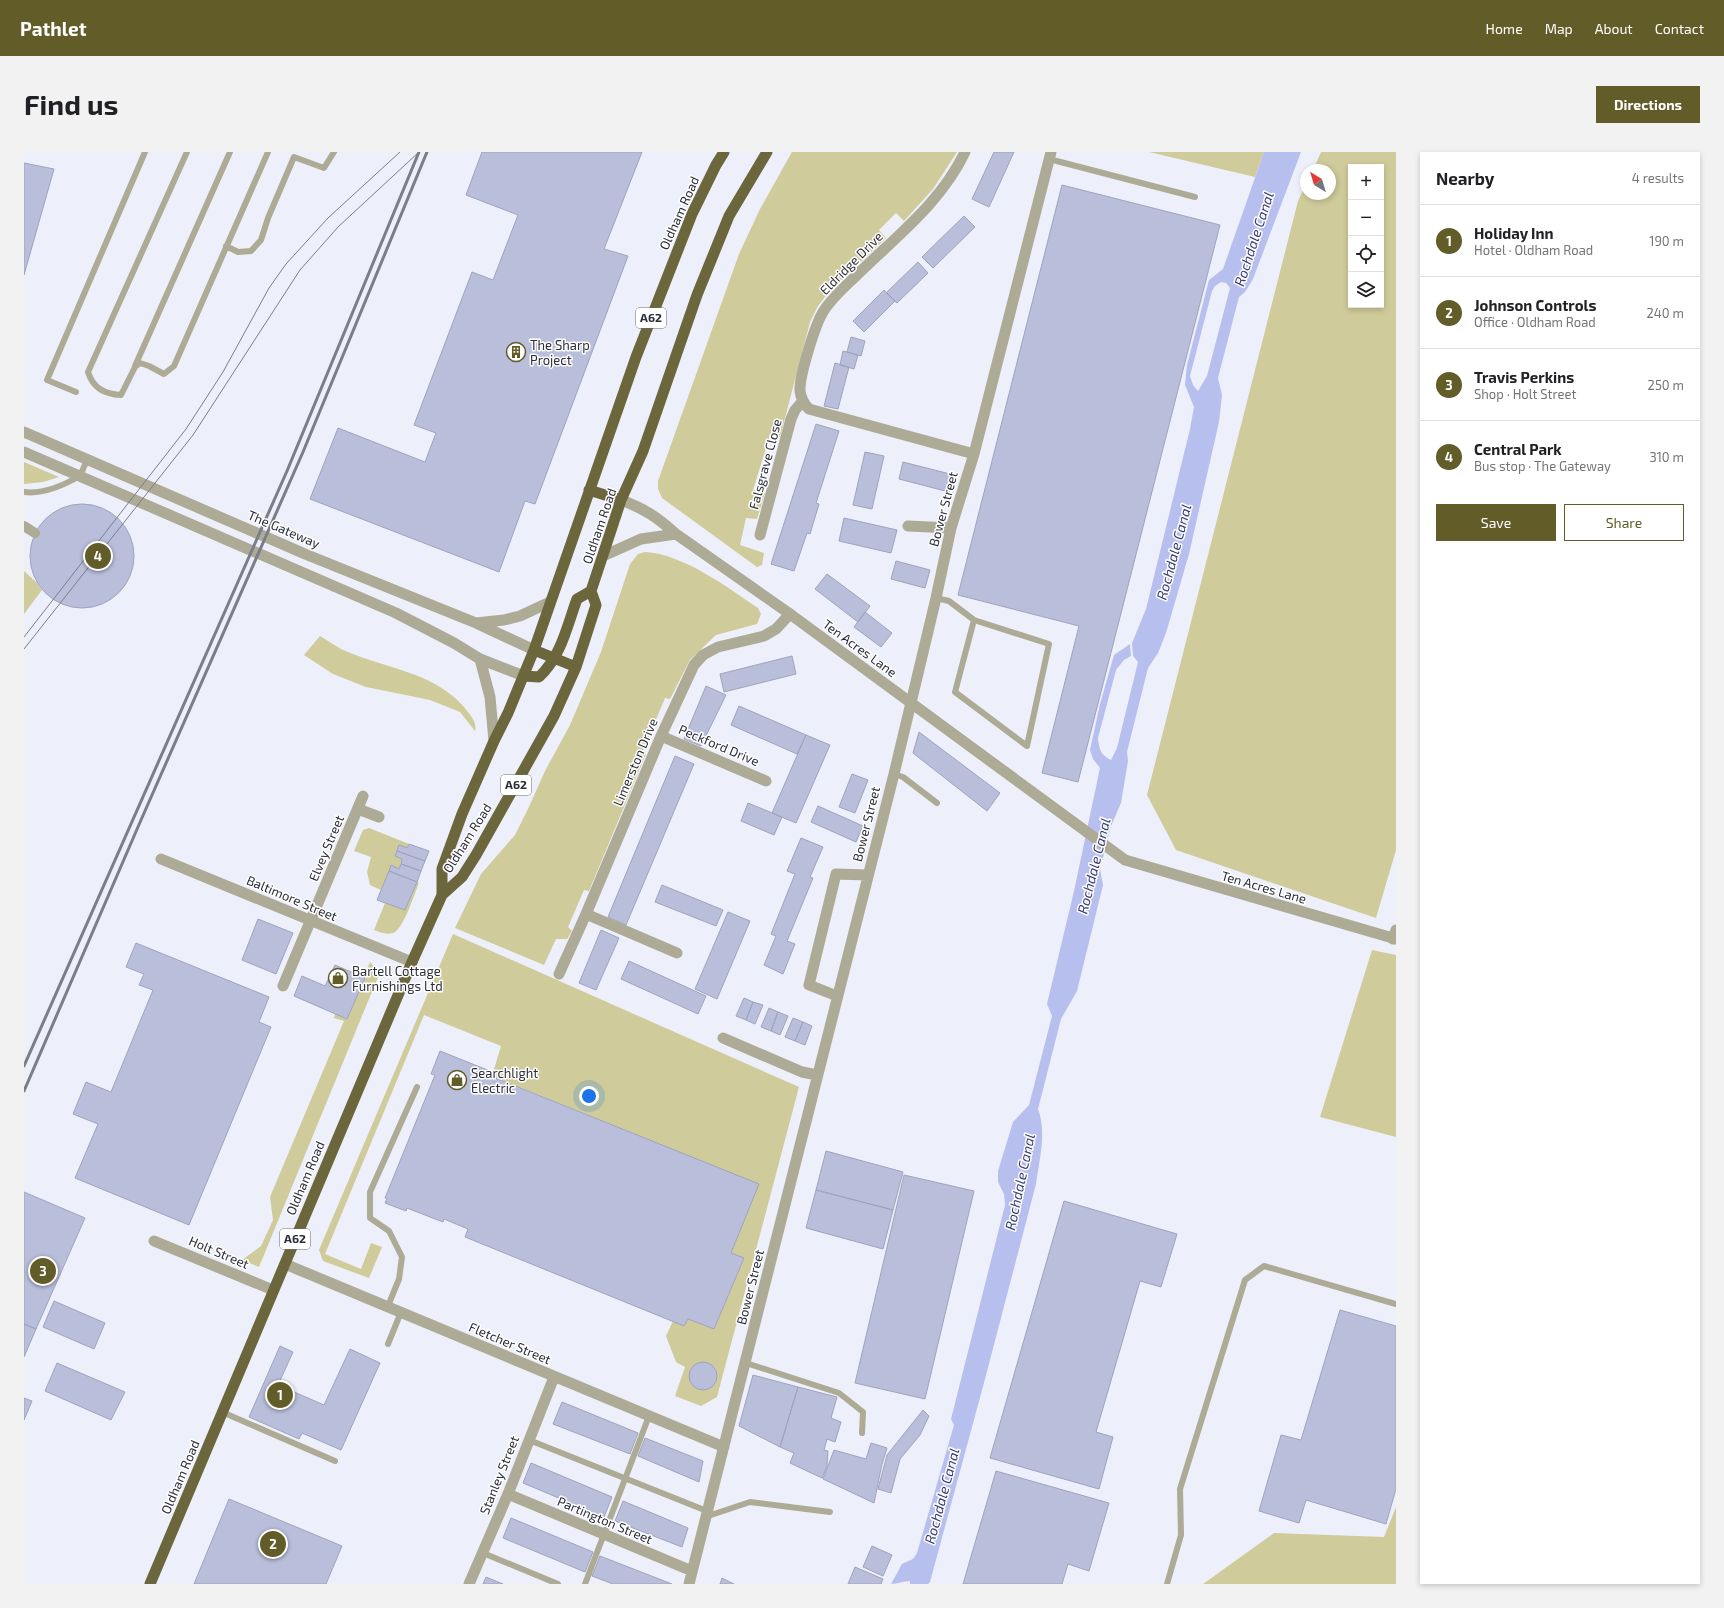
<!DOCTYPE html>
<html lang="en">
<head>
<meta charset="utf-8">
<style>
	:root { --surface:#fff; --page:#f2f2f2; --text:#202124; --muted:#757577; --line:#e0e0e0; --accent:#615c28 }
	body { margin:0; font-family:"Exo 2",sans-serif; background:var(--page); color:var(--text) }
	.controls { position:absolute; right:12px; top:12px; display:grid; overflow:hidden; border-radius:0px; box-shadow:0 2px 6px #0003 }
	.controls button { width:36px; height:36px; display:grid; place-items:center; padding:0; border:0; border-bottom:1px solid var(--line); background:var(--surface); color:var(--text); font:20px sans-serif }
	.compass { position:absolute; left:1276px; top:12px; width:36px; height:36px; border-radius:50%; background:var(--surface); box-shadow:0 2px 6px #0003; rotate:322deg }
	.you { position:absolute; left:565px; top:944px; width:14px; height:14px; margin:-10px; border:3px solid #fff; border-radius:50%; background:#1a73e8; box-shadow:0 0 0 6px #1a73e833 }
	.badge { display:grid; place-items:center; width:26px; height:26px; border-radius:50%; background:var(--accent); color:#fff; font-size:13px; font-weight:700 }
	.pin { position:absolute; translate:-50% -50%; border:2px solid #fff; box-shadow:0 1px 4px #0006 }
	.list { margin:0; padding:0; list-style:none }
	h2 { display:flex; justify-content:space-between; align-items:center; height:52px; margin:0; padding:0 16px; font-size:17px }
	h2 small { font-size:13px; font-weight:400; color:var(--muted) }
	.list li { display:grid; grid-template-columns:26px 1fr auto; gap:12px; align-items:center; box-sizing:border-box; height:72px; padding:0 16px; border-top:1px solid var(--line) }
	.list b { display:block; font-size:15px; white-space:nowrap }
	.list p { margin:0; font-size:13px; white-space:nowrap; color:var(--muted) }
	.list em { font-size:13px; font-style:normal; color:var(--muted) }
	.actions { display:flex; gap:8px; padding:12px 16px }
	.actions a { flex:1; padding:9px 0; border:1px solid var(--accent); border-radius:0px; text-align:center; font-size:14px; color:var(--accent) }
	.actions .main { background:var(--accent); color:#fff }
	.icon { flex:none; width:22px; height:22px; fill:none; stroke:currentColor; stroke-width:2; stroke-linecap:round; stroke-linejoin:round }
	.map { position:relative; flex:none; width:1372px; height:1432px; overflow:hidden; border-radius:0px }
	header { display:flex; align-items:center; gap:24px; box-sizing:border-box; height:56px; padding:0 20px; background:var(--accent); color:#fff }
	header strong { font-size:19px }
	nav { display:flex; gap:22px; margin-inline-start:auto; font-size:14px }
	.intro { display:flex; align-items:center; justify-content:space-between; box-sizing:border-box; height:96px; padding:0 24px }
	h1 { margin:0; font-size:28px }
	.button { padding:10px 18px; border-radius:0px; background:var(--accent); color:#fff; font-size:14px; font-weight:700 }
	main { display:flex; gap:24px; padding:0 24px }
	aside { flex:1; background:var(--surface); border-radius:0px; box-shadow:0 2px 6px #0003 }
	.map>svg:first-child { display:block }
</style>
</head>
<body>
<header>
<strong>Pathlet</strong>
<nav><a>Home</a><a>Map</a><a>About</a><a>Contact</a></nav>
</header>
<div class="intro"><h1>Find us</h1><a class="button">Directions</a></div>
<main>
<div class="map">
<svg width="1372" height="1432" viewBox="0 0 1372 1432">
	<rect width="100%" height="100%" fill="#edeffb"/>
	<path fill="#d0cb9a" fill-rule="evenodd" d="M768,0H933L909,37L880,69L872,61L855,78L862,86L804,141L794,154L786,170L756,285L746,283L729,338L741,341L733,367L722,366L716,393L740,401L738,413L733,415L638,346L634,337V329L715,102L736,57Z
		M1125,0H1240L1231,25Z
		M1297,0H1372V698L1352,766L1152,698L1123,643L1274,49L1282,32V42H1306V18H1289ZM1327,15H1357V153H1327Z
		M0,310L35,325L19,330L0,332Z
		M621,400C659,402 703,435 734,456L737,462L733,472L692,483L666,508L646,547L641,546L618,601L622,602L565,739L560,738L544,775L548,779L543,787H532L520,813L431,776L457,722L491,683L504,657L521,619L546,573L577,500L606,412L614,402Z
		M0,419L12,430L18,438L0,462Z
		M296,484C303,488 310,493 317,497C360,517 413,519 444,560C448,565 453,572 451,579L436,560L406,548L342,535L309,522L280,503Z
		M345,676L385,692L383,696L375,694L371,704L378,707L375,717L367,714L357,738L346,733L343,720L347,705L330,699L339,678Z
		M393,730L395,731C390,742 380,777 369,781C362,783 356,780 350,778L361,751L381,758Z
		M429,782L775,935L693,1245L677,1254L651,1244L661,1215L652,1210L642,1184L649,1169L660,1174L664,1167L690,1177L720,1106L707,1101L734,1032L468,924L477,894L400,863L301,1102L337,1117L347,1091L358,1095L345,1126L299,1109L295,1098Z
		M1348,798L1372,803V985L1296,965Z
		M346,810L353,818L354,825L235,1115L218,1108L237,1094L249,1068L246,1045L320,869L310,866L311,862L323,867Z
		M1372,1355V1432H1179L1250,1381L1360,1385Z"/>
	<path fill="#b7bfee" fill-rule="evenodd" d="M1240,0H1277L1229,127L1221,140L1215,145L1194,226L1198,243L1195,270L1165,402L1142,481L1134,501L1124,516L1103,600L1104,609L1097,651L1087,674L1076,717L1079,733L1053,839L1037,867L1014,957C1023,980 1015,1009 1012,1032L961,1227L906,1430L904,1432H886V1429C879,1429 874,1432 867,1432L878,1412L889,1407L893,1401L930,1273L927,1267L981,1053L980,1042L974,1030V1019L989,970L1005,953L1028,864L1023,852L1050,739L1076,616L1069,607L1066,598L1076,552L1090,503L1106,492L1107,504L1100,508L1092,518L1074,586C1075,596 1076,603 1087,608L1093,596L1114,510L1109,504L1108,491L1122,457L1166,277L1170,255L1161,233L1163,213L1185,128L1199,117ZM1197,130L1202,131L1206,136L1183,224L1174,239L1169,233L1166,224L1188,139L1191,134Z"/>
	<path fill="#b9beda" stroke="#9ea3be" d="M458,0H618L580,97L604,104L511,352L501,349L475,420L286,347L314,276L401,310L412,281L390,273L448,120L469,128L494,63L442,43Z
		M970,0H990L965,55L948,47Z
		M0,11L30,17L0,123Z
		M1038,33L1196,73L1054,630L1018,621L1055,474L934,443Z
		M940,64L951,75L909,116L898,105Z
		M894,110L904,121L873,151L862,141Z
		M860,138L871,149L840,180L829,169Z
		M827,185L841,189L837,204L823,200Z
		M819,199L834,203L830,217L816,213Z
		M811,211L825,215L814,257L800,254Z
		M792,272L815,279L792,351L795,352L786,382L783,381L770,419L747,412Z
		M841,300L860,304L848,357L829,353Z
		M879,310L930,323L925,340L875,327Z
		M6 404a52 52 0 1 1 104 0a52 52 0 1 1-104 0Z
		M820,366L873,378L867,401L815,389Z
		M872,409L906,418L901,436L867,427Z
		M803,422L846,454L834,470L791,437Z
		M841,460L868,481L857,495L830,475Z
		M768,504L772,522L700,540L696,522Z
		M682,534L702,543L677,594L660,587Z
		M715,554L782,583L773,602L707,573Z
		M895,580L976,641L963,659L889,601Z
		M782,583L806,593L772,671L748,661Z
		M651,604L670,612L602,773L584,765Z
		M828,622L844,628L831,661L815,655Z
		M724,651L758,665L750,683L717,669Z
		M794,654L839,674L832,690L787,670Z
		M777,686L799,695L786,725L789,726L763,789L771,792L759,822L740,813L752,784L747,782L771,722L763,719Z
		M385,692L405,699L401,709L373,699L375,693L383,696Z
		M373,699L401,709L397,719L377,712L378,707L371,704Z
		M377,712L397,719L393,730L365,719L367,713L375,717Z
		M365,719L393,730L381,758L353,748Z
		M638,733L699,758L692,774L631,750Z
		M704,760L726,769L693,847L671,837Z
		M234,767L269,781L252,822L218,808Z
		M577,778L595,786L572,838L555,831Z
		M112,791L245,845L235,870L247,875L165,1073L51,1026L74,972L49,962L62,930L87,940L129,838L115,833L120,822L102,815Z
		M605,809L682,844L674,862L597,827Z
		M311,813L341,826L323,867L270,844L278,824L301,834Z
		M720,846L729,850L722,868L712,864Z
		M729,850L739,853L731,872L722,868Z
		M745,856L754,860L747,879L737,875Z
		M754,860L764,864L756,883L747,879Z
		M769,866L779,870L771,889L761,885Z
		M779,870L788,874L781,893L771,889Z
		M416,899L466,919L464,923L735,1032L707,1101L720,1106L690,1177L664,1167L660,1174L441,1085L444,1077L420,1067L419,1070L383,1056L382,1059L361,1051L363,1047L361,1046L411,923L407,922Z
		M802,999L879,1020L869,1058L792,1038Z
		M880,1023L950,1039L901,1247L831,1231Z
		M792,1038L869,1058L859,1097L782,1076Z
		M0,1040L61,1066L12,1177L0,1172Z
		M1040,1049L1153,1082L1137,1135L1116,1129L1072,1280L1089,1285L1075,1337L966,1306Z
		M30,1149L81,1171L70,1197L19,1175Z
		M1316,1158L1372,1174V1337L1362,1372L1282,1348L1275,1371L1235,1359L1257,1283L1277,1288Z
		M0,1172L12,1177L0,1205Z
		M256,1194L269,1200L254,1233L300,1253L326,1197L356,1211L317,1298L278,1281L275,1287L225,1265Z
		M665 1224a14 14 0 1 1 28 0a14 14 0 1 1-28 0Z
		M33,1211L101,1240L87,1268L21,1239Z
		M729,1223L774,1235L756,1295L715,1274Z
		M774,1235L813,1245L807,1266L817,1270L811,1290L803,1287L800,1298L804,1299L803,1314L798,1326L766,1311L770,1301L756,1295Z
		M0,1246L8,1249L0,1268Z
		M538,1250L614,1281L606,1302L529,1272Z
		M899,1258L905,1264L896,1283L876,1307L867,1341L854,1337L863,1303Z
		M621,1286L679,1309L675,1330L614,1304Z
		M847,1291L863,1296L858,1312L850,1351L799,1327L810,1298L842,1307Z
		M507,1311L588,1345L580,1365L499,1331Z
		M972,1319L1085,1351L1065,1419L1044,1412L1038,1432H939Z
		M205,1347L318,1394L302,1432H170Z
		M599,1349L664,1376L658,1395L591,1369Z
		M487,1366L569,1400L561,1420L479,1386Z
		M848,1394L868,1403L859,1424L839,1415Z
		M576,1404L648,1432H589L568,1424Z
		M831,1415L859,1427L857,1432H824Z
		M462,1425L479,1432H459Z
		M698,1426L710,1432H696Z"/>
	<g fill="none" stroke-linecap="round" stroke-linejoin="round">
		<path stroke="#adab95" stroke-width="6" d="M163,0L64,220C69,236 80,242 97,243L111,215L116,211L125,214L140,222L150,214L244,0
			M1025,7L1171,45
			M202,94L214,100L227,99L237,88L244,66L270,5L300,16L310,0
			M111,214L206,0
			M52,240L23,228L121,0
			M0,340C19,343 40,333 56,324L63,308
			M912,446L925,449L950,468L1025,492L1003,594L931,540L950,468
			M870,622L879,625L913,651
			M364,1154L375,1127L378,1105L365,1079L346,1066V1040L393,935
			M364,1192L377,1160
			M722,1211L815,1241L839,1260L838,1281
			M198,1260L311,1309
			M505,1288L683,1359
			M681,1365L726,1350L806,1360
			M459,1401L534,1432
			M561,1432L625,1264
			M1143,1432L1157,1383L1156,1337L1221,1128L1240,1114L1372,1152"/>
		<path stroke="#adab95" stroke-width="10" d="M0,374L11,381"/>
		<path stroke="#adab95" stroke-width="11" d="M941,0C918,49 874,83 836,120C823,133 808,145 799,160C791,173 775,225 776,239C777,247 780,252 785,257L950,302
			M884,374L927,376
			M736,383L767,267L771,258L778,250
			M637,584L742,629
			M334,657L355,665
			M137,707L388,810
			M562,762L653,801
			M1369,787L1372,778
			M535,822L562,762L637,584L670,513L679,503L694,495L740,484L752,477L766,462
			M259,834L339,644
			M813,844L785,833L812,722L844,723
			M699,886L778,920L793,923
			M130,1089L249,1138
			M261,1112L700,1295
			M484,1342L668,1419
			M445,1432L484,1342L530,1225
			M665,1432L870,622L912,446L927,376L950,302L1027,0"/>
		<path stroke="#adab95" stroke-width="11" d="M0,280L281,402L452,471L510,498
			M0,300L372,461L430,491L456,507L500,524
			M597,348C621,357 633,365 652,382L766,462L1101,708L1372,787
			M579,404L617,387L652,382
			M452,471L480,468L496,464L526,450
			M456,507L466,545L470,589"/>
		<path stroke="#6b663c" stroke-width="11" d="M565,338L597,348
			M510,498L552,515
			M500,524L515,525C537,505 543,474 553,447L567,439
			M418,743V717L438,662L470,589L484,561L510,498L612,205L668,62L692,13L700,0
			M126,1432L388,810L418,743L438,725L452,703L530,564L552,515L572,453L567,439L597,348L619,299L673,143L705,64L743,0"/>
		<path stroke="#7b7d88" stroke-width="1" d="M0,485L162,277L199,220L245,136L262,112L304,66L376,0
			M0,497L169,283L276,118L314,75L395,0"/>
		<path stroke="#7b7d88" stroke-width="3" d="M0,914L263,319L395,0
			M0,939L117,668L279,300L403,0"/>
	</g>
	<defs>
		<g id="building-ring" transform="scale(1)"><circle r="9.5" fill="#fff" stroke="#615c28" stroke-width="1.5"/><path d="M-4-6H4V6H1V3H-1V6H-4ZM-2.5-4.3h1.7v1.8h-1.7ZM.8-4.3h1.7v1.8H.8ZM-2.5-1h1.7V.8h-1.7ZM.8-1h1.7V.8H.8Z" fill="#615c28"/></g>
		<g id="shop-ring" transform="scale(1)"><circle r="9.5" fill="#fff" stroke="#615c28" stroke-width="1.5"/><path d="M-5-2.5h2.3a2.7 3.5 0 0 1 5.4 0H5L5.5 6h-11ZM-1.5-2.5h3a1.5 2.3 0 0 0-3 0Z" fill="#615c28"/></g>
	</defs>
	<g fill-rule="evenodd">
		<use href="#building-ring" x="492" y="200"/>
		<use href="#shop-ring" x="314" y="826"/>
		<use href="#shop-ring" x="433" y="928"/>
	</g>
	<g text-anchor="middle" stroke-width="3" stroke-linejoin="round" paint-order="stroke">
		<g fill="#fff" stroke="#6b6c74" stroke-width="1">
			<rect x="612" y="156" width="30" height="20" rx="3"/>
			<rect x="477" y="623" width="30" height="20" rx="3"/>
			<rect x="256" y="1077" width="30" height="20" rx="3"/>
		</g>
		<g font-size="12" font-weight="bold" fill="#2b2d38">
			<text x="627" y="170">A62</text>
			<text x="492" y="637">A62</text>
			<text x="271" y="1091">A62</text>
		</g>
		<g font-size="13" fill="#2b2d38" stroke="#fff">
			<text transform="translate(655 61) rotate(-66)" y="5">Oldham Road</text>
			<text transform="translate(827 111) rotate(-45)" y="5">Eldridge Drive</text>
			<text transform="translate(741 312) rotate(-75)" y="5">Falsgrave Close</text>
			<text transform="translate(919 357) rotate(-75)" y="5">Bower Street</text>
			<text transform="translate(575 374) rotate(-71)" y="5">Oldham Road</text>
			<text transform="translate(260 377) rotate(23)" y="5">The Gateway</text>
			<text transform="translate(836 496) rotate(36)" y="5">Ten Acres Lane</text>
			<text transform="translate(695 593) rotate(23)" y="5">Peckford Drive</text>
			<text transform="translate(611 610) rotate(-67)" y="5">Limerston Drive</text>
			<text transform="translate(842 672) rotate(-76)" y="5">Bower Street</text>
			<text transform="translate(443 686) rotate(-58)" y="5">Oldham Road</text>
			<text transform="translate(302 696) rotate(-67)" y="5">Elvey Street</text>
			<text transform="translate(1240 735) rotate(16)" y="5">Ten Acres Lane</text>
			<text transform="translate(268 746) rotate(23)" y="5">Baltimore Street</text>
			<text transform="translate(281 1026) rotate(-67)" y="5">Oldham Road</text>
			<text transform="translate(195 1100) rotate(23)" y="5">Holt Street</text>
			<text transform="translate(726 1135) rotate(-76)" y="5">Bower Street</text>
			<text transform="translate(486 1191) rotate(23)" y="5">Fletcher Street</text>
			<text transform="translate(475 1323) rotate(-68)" y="5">Stanley Street</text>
			<text transform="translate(156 1325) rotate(-67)" y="5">Oldham Road</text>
			<text transform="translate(581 1368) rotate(23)" y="5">Partington Street</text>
		</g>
		<g font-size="13" fill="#2b2d38" stroke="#fff" text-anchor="start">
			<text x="506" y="198">The Sharp<tspan x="506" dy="15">Project</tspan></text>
			<text x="328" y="824">Bartell Cottage<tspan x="328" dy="15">Furnishings Ltd</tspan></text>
			<text x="447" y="926">Searchlight<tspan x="447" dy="15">Electric</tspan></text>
		</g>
		<g font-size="14" font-style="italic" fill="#363a73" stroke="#fff">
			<text transform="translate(1230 87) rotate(-72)" y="5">Rochdale Canal</text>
			<text transform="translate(1150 400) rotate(-75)" y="5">Rochdale Canal</text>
			<text transform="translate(1070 714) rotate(-76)" y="5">Rochdale Canal</text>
			<text transform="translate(996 1030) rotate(-78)" y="5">Rochdale Canal</text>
			<text transform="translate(918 1344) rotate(-75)" y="5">Rochdale Canal</text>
		</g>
	</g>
</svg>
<div class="controls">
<button>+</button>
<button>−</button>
<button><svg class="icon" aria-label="locate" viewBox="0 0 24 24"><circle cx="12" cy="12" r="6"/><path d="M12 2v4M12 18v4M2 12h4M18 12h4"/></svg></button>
<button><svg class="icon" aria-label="layers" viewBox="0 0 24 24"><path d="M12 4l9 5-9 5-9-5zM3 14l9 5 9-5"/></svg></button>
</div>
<svg class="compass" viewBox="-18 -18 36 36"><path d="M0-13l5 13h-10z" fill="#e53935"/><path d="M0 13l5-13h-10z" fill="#757577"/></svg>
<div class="you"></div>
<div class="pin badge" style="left:256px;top:1243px">1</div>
<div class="pin badge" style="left:249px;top:1392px">2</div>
<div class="pin badge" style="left:19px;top:1119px">3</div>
<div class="pin badge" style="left:74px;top:404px">4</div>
</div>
<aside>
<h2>Nearby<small>4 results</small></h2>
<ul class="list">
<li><span class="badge">1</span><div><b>Holiday Inn</b><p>Hotel · Oldham Road</p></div><em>190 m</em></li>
<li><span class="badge">2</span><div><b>Johnson Controls</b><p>Office · Oldham Road</p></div><em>240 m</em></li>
<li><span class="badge">3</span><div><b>Travis Perkins</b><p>Shop · Holt Street</p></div><em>250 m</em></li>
<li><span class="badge">4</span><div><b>Central Park</b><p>Bus stop · The Gateway</p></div><em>310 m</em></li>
</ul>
<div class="actions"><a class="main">Save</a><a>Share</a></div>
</aside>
</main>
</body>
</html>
